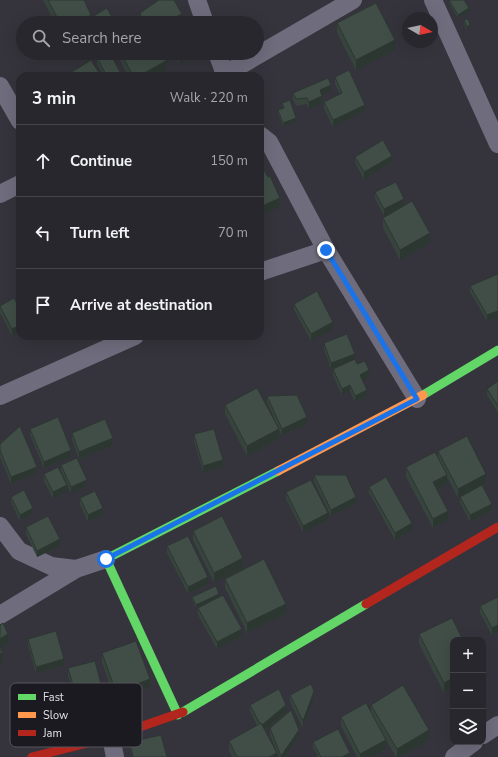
<!DOCTYPE html>
<html lang="en">
<head>
<meta charset="utf-8">
<style>
	:root { --surface:#28272d; --page:#343339; --text:#f1f3f6; --muted:#a5a5aa; --line:#444449 }
	body { margin:0; font-family:"Nunito Sans",sans-serif; background:var(--page); color:var(--text) }
	.controls { position:absolute; right:12px; bottom:12px; display:grid; overflow:hidden; border-radius:8px; box-shadow:0 4px 16px #0002 }
	.controls button { width:36px; height:36px; display:grid; place-items:center; padding:0; border:0; border-bottom:1px solid var(--line); background:var(--surface); color:var(--text); font:20px sans-serif }
	.compass { position:absolute; left:402px; top:12px; width:36px; height:36px; border-radius:50%; background:var(--surface); box-shadow:0 4px 16px #0002; rotate:99deg }
	.stop { position:absolute; width:12px; height:12px; margin:-9px; border:3px solid #1a73e8; border-radius:50%; background:#fff }
	.stop.end { background:#1a73e8; border-color:#fff; box-shadow:0 1px 4px #0008 }
	.list { margin:0; padding:0; list-style:none }
	h2 { display:flex; justify-content:space-between; align-items:center; height:52px; margin:0; padding:0 16px; font-size:17px }
	h2 small { font-size:13px; font-weight:400; color:var(--muted) }
	.list li { display:grid; grid-template-columns:26px 1fr auto; gap:12px; align-items:center; box-sizing:border-box; height:72px; padding:0 16px; border-top:1px solid var(--line) }
	.list b { display:block; font-size:15px; white-space:nowrap }
	.list em { font-size:13px; font-style:normal; color:var(--muted) }
	.icon { flex:none; width:22px; height:22px; fill:none; stroke:currentColor; stroke-width:2; stroke-linecap:round; stroke-linejoin:round }
	.map { position:relative; flex:none; width:498px; height:757px; overflow:hidden }
	.search { position:absolute; background:var(--surface); box-shadow:0 4px 16px #0002; left:16px; top:16px; width:248px; height:44px; display:flex; align-items:center; gap:10px; box-sizing:border-box; padding:0 14px; border-radius:22px; color:var(--muted); font-size:15px }
	.panel { position:absolute; background:var(--surface); box-shadow:0 4px 16px #0002; left:16px; top:72px; width:248px; height:268px; border-radius:12px }
	.map>svg:first-child { display:block }
</style>
</head>
<body>
<div class="map">
<svg width="498" height="757" viewBox="0 0 498 757">
	<rect width="100%" height="100%" fill="#35343c"/>
	<g fill="none" stroke-linecap="round" stroke-linejoin="round">
		<path stroke="#6f6c7d" stroke-width="18" d="M197,0L205,23
			M433,0L498,144
			M217,53L225,74
			M222,76L353,0
			M0,86L20,121
			M260,135L269,142L326,250L417,399
			M0,194L20,184
			M260,272L326,250
			M0,396L135,336
			M0,526L19,551L51,566L76,569L106,559
			M0,615L76,569
			M483,735L498,725
			M111,737L115,757
			M454,757L474,742"/>
		<path stroke="#63d668" stroke-width="9" d="M423,395L498,350
			M183,712L366,604
			M178,715L106,559L278,471"/>
		<path stroke="#ff974d" stroke-width="9" d="M278,471L423,395"/>
		<path stroke="#b3261e" stroke-width="9" d="M366,604L498,527
			M32,757L111,737L183,712"/>
	</g>
	<path fill="#37433d" d="M43,0H84L91,23H55Z
		M449,0H464L469,12L458,18L449,3Z
		M140,13L182,21L177,23H141L140,20Z
		M92,17L115,23H92Z
		M464,20L470,28L467,30L464,24Z
		M337,23L395,50L356,70L337,33Z
		M106,53H116L111,55L122,76H104L97,64V58Z
		M120,53H169V62L166,63V71L157,76H128L120,60Z
		M175,53H203V54L179,64Z
		M335,77L365,111L333,127L324,109V102L340,94L335,84Z
		M331,91L322,95V103L309,109L307,104L296,106L293,99V93Z
		M282,103L296,122L283,127L278,113V110L283,108Z
		M355,157L392,162L364,179L355,163Z
		M396,182L384,216L375,199V192Z
		M383,218L430,243L400,260L383,228Z
		M498,274V317L487,321L470,292V286Z
		M294,304L333,329L311,341L294,310Z
		M0,306L20,310V332L12,336L0,313Z
		M324,343L355,359L357,364L369,377L362,380L367,396L355,402L350,391L342,395L333,376V369L338,367L331,369L324,349Z
		M498,381V413L487,395V389Z
		M267,396L307,424L282,435L279,430V439L247,456L225,414V405L278,427L267,402Z
		M30,429L71,457L44,468L30,435Z
		M72,433L113,445L79,459L72,440Z
		M194,434L223,467L203,472L194,441Z
		M0,444L37,473L11,484L0,457Z
		M438,451L486,484L482,486L492,511L470,522L460,503V498H458L447,477V484L437,490L448,520L433,528L406,477V467L438,459Z
		M61,465L87,486L71,493L61,471Z
		M44,474L67,492L53,499L44,481Z
		M314,475L356,503L331,516L314,482Z
		M369,487L412,530L395,540L369,493Z
		M286,492L328,520L303,532L286,499Z
		M11,497L33,514L20,521L11,503Z
		M80,498L103,515L88,522L80,505Z
		M26,527L60,546L37,557L26,534Z
		M193,531L243,568L214,582L193,540Z
		M167,546L208,584L188,594L167,553Z
		M225,579L286,613L247,633L225,588Z
		M192,597H219L242,636L217,649L198,615V608L218,598L196,608L192,600Z
		M498,597V632L492,635L480,613V606Z
		M419,634L453,640V688L444,693L419,644Z
		M28,639L64,665L36,673L28,646Z
		M102,653L150,688L116,701L102,663Z
		M68,668L102,694L76,702L68,675Z
		M290,695L314,698L303,728L290,702Z
		M250,705L286,712L265,730L277,757H232L229,751V741L257,726L250,711Z
		M371,705L429,740L400,757H396L378,726L386,750L372,757H357L341,726V717L371,713Z
		M270,728L299,736L285,757H279L270,735Z
		M130,742L167,757H132L130,749Z
		M313,742L350,757H318L313,748Z"/>
	<path fill="#2d3732" d="M469,8V12L458,18V15Z
		M182,14V21L177,23H163Z
		M91,15V23H76Z
		M470,25V28L467,30V27Z
		M395,40V50L356,70V60Z
		M110,53H116L110,56Z
		M167,53H169V62L166,63V71L157,76H139L163,55Z
		M189,53H203V54L179,64V57Z
		M331,85V91L320,96V90Z
		M322,96V103L309,109V102Z
		M365,105V111L333,127V120Z
		M296,118V122L283,127V123Z
		M392,156V162L364,179V172Z
		M280,198V207L260,216V207Z
		M404,199V206L384,216V209Z
		M430,233V243L400,260V250Z
		M498,311V317L487,321V315Z
		M333,322V329L311,341V334Z
		M20,325V332L12,336V329Z
		M355,354V360L331,369V363Z
		M369,370V377L360,382V375Z
		M350,385V391L342,395V389Z
		M367,390V396L355,402V396Z
		M307,417V424L282,435V429Z
		M279,429V439L247,456V446Z
		M113,438V445L79,459V452Z
		M71,450V457L44,468V462Z
		M223,460V467L203,472V466Z
		M37,467V473L11,484V477Z
		M486,474V484L458,498V489Z
		M447,475V484L433,492V482Z
		M87,480V486L71,493V487Z
		M67,485V492L53,499V492Z
		M356,497V503L331,516V510Z
		M492,504V511L470,522V515Z
		M33,508V514L20,521V515Z
		M103,508V515L88,522V515Z
		M448,511V520L433,528V519Z
		M328,513V520L303,532V526Z
		M412,523V530L395,540V533Z
		M60,539V546L37,557V551Z
		M243,558V568L214,582V573Z
		M208,577V584L188,594V587Z
		M219,594V597L196,608V605Z
		M286,604V613L247,633V623Z
		M498,625V632L492,635V628Z
		M242,629V636L217,649V642Z
		M8,634V644L0,648V639Z
		M3,653V662L0,664V654Z
		M64,659V665L36,673V667Z
		M453,678V688L444,693V683Z
		M150,679V688L116,701V692Z
		M102,688V694L76,702V695Z
		M314,691V698L303,728V721Z
		M286,705V712L261,733V726Z
		M299,730V736L285,757H281V756Z
		M429,730V740L400,757H397V749Z
		M386,740V750L372,757H360V754Z
		M277,753V757H269Z
		M350,753V757H342Z"/>
	<path fill="#404e47" stroke="#2d3732" d="M48,0H84L91,15L76,23H60Z
		M159,0H174L182,14L163,23H143L140,13Z
		M449,0H464L469,8L458,15Z
		M376,3L395,40L356,60L337,23Z
		M107,8L115,23H95L92,17Z
		M468,19L470,25L467,27L464,20Z
		M106,53H110L122,76H107L97,58Z
		M121,53H167L163,55L166,61L139,76H133Z
		M178,53H189L179,57Z
		M91,60L101,76H65Z
		M349,70L365,105L333,120L324,102L342,93L335,77Z
		M328,78L331,85L320,90L322,96L309,102L307,98L296,99L293,93Z
		M290,100L296,118L283,123L278,110L284,108L282,103Z
		M383,140L392,156L364,172L355,157Z
		M260,169L261,172L264,170L268,177L270,176L280,198L260,207Z
		M396,182L404,199L384,209L375,192Z
		M412,201L430,233L400,250L383,218Z
		M498,274V311L487,315L470,286Z
		M317,291L333,322L311,334L294,304Z
		M14,298L20,310V325L12,329L0,306Z
		M347,334L355,354L331,363L324,343Z
		M355,359L357,364L365,361L369,370L360,375L367,390L355,396L350,385L342,389L333,369Z
		M498,381V406L487,389Z
		M257,388L279,429L247,446L225,405Z
		M297,395L307,417L282,429L267,396Z
		M58,417L71,450L44,462L30,429Z
		M105,419L113,438L79,452L72,433Z
		M20,426L37,467L11,477L0,450V444Z
		M214,429L223,460L203,466L194,434Z
		M467,436L486,474L458,489L438,451Z
		M435,452L447,475L433,482L448,511L433,519L406,467Z
		M77,458L87,480L71,487L61,465Z
		M58,467L67,485L53,492L44,474Z
		M314,475H346L356,497L331,510Z
		M386,477L412,523L395,533L369,487Z
		M311,480L328,513L303,526L286,492Z
		M482,485L492,504L470,515L460,497Z
		M24,490L33,508L20,515L11,497Z
		M95,491L103,508L88,515L80,498Z
		M48,516L60,539L37,551L26,527Z
		M222,516L243,558L214,573L193,531Z
		M188,536L208,577L188,587L167,546Z
		M264,559L286,604L247,623L225,579Z
		M216,586L219,594L196,605L192,597Z
		M223,595L242,629L217,642L198,608Z
		M498,597V625L492,628L480,606Z
		M452,618L463,640H453V678L444,683L419,634Z
		M3,623L8,634L0,639V625Z
		M56,631L64,659L36,667L28,639Z
		M136,641L150,679L116,692L102,653Z
		M0,646L3,653L0,654Z
		M95,661L102,688L76,695L68,668Z
		M311,684L314,691L303,721L290,695Z
		M403,685L429,730L397,749L371,705Z
		M279,689L286,705L262,725L261,723L260,724L250,705Z
		M366,703L386,740L360,754L341,717Z
		M291,710L299,730L281,756L270,728Z
		M261,723L277,753L269,757H237L229,741Z
		M338,729L350,753L342,757H321L313,742Z
		M161,735L167,757H133L130,742Z"/>
	<g fill="none" stroke-linecap="round" stroke-linejoin="round">
		<path stroke="#1a73e8" stroke-width="5" d="M106,559L417,399L326,250"/>
	</g>
	<rect x="10" y="683" width="132" height="64" rx="6" fill="#1b1a20" stroke="#56555c" stroke-width="1"/>
	<rect x="18" y="694" width="18" height="6" fill="#63d668"/>
	<rect x="18" y="712" width="18" height="6" fill="#ff974d"/>
	<rect x="18" y="730" width="18" height="6" fill="#b3261e"/>
	<g font-size="11" fill="#e1e0e9">
		<text x="43" y="701">Fast</text>
		<text x="43" y="719">Slow</text>
		<text x="43" y="737">Jam</text>
	</g>
</svg>
<div class="controls">
<button>+</button>
<button>−</button>
<button><svg class="icon" aria-label="layers" viewBox="0 0 24 24"><path d="M12 4l9 5-9 5-9-5zM3 14l9 5 9-5"/></svg></button>
</div>
<svg class="compass" viewBox="-18 -18 36 36"><path d="M0-13l5 13h-10z" fill="#e53935"/><path d="M0 13l5-13h-10z" fill="#a5a5aa"/></svg>
<div class="stop" style="left:106px;top:559px"></div>
<div class="stop end" style="left:326px;top:250px"></div>
<div class="search"><svg class="icon" aria-label="search" viewBox="0 0 24 24"><circle cx="10" cy="10" r="6"/><path d="M15 15l6 6"/></svg>Search here</div>
<section class="panel">
<h2>3 min<small>Walk · 220 m</small></h2>
<ul class="list">
<li><svg class="icon" aria-label="ahead" viewBox="0 0 24 24"><path d="M12 20V5M6 11l6-6 6 6"/></svg><div><b>Continue</b></div><em>150 m</em></li>
<li><svg class="icon" aria-label="left" viewBox="0 0 24 24"><path d="M17 20v-9H6M10 6l-5 5 5 5"/></svg><div><b>Turn left</b></div><em>70 m</em></li>
<li><svg class="icon" aria-label="arrive" viewBox="0 0 24 24"><path d="M6 21V4h12l-3 4 3 4H6"/></svg><div><b>Arrive at destination</b></div></li>
</ul>
</section>
</div>
</body>
</html>
